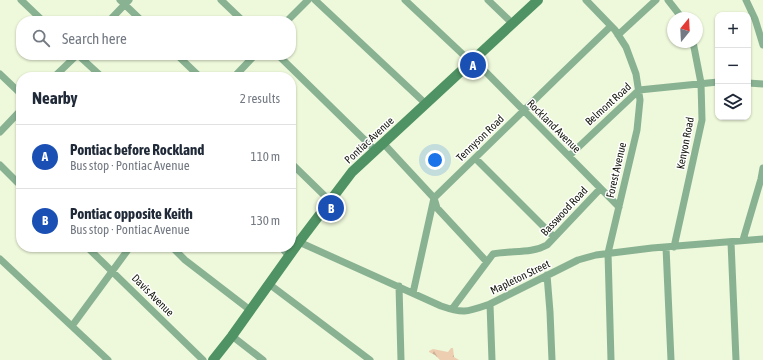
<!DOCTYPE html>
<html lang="en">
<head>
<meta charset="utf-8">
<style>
	:root { --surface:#fff; --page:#f6f6f7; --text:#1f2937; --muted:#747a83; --line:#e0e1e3; --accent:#0f766e }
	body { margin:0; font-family:"Asap Condensed",sans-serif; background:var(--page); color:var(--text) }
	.controls { position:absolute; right:12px; top:12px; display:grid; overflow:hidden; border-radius:8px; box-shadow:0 1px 3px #0004 }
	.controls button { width:36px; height:36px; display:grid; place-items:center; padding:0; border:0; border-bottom:1px solid var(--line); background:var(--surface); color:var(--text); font:20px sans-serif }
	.compass { position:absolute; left:667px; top:12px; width:36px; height:36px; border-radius:50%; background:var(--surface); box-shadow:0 1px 3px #0004; rotate:18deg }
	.you { position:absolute; left:435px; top:160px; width:14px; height:14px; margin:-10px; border:3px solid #fff; border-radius:50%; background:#1a73e8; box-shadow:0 0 0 6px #1a73e833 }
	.badge { display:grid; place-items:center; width:26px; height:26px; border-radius:50%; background:var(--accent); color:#fff; font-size:13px; font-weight:700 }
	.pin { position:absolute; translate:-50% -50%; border:2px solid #fff; box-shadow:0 1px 4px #0006 }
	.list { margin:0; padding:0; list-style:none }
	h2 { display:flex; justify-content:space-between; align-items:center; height:52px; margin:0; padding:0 16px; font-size:17px }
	h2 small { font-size:13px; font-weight:400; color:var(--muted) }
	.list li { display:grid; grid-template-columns:26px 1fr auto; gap:12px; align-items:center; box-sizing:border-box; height:64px; padding:0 16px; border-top:1px solid var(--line) }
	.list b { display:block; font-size:15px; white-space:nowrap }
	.list p { margin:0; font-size:13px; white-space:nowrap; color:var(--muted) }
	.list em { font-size:13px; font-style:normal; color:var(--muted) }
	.icon { flex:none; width:22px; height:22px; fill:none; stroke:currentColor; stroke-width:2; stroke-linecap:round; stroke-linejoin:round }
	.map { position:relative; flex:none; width:763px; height:360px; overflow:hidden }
	.search { position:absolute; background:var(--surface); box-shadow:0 1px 3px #0004; left:16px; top:16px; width:280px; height:44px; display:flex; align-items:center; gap:10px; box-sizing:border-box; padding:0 14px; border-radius:16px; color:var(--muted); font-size:15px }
	.panel { position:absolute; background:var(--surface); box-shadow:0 1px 3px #0004; left:16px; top:72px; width:280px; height:180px; border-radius:16px }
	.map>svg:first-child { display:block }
</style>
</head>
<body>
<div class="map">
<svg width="763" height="360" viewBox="0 0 763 360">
	<defs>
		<pattern id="forest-firs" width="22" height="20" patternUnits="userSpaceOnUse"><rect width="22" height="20" fill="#eeceb1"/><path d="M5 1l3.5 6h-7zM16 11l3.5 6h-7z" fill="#cbb097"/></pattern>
	</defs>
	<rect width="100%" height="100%" fill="#eef8da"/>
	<path fill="url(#forest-firs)" d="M451,348H453L454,357L459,360H440L435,355L429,352V351L433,349L448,352Z"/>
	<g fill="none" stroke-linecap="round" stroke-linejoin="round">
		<path stroke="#88b292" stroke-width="7" d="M21,0L43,21
			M120,0L142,21
			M221,0L243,21
			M315,0L426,104
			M405,0L471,62
			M488,0L513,24
			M586,0L615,30L626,47L636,74L640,100L637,130L608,253L611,360
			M668,0L682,18
			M746,0L755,19L763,45
			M109,21L129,0
			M287,21L308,0
			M618,35L656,0
			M78,55L102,77
			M177,55L200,77
			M278,55L375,150
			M474,60L619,207
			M0,74L21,94
			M54,77L77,55
			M234,77L255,55
			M748,83L763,84
			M0,132L21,110
			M383,143L434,198L437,208L487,262
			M569,156L639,90L718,82
			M475,158L554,237
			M291,163L330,201
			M0,165L21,186
			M743,240L761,179L763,168
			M299,242L441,306C464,314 467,312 490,304L578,260L596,255L652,248L763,239
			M731,242L736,360
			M87,247L203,360
			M172,247L185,260L250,310
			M281,247L289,256
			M666,247L671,360
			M674,247L702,120L701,83L693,42
			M0,259L108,360
			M547,275L550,312L552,360
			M269,284L370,360
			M399,286L401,360
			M413,293L434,198L557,78L611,26
			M490,304L492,360
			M452,309L493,254C511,250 531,254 547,245L600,189
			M72,326L130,247
			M232,336L263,360"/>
		<path stroke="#4f9263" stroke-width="10" d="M213,360L232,336L299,242L352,172L538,0"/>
	</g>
	<g text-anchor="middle" stroke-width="3" stroke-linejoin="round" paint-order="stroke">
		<g font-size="11" fill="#14170d" stroke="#fff">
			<text transform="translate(608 104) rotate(-42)" y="4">Belmont Road</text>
			<text transform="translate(554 126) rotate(45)" y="4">Rockland Avenue</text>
			<text transform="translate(480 138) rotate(-44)" y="4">Tennyson Road</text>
			<text transform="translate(369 140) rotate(-43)" y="4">Pontiac Avenue</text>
			<text transform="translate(685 143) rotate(-79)" y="4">Kenyon Road</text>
			<text transform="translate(616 170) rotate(-77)" y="4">Forest Avenue</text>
			<text transform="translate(564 211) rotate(-47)" y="4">Basswood Road</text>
			<text transform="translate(520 277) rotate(-26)" y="4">Mapleton Street</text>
			<text transform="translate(153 295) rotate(45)" y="4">Davis Avenue</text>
		</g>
	</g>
</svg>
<div class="controls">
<button>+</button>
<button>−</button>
<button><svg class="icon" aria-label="layers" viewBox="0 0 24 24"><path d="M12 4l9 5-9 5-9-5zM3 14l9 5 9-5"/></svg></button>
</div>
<svg class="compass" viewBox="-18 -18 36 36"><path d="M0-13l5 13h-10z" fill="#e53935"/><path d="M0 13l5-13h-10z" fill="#747a83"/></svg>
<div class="you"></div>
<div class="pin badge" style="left:473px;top:65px;background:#1a4fb4">A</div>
<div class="pin badge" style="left:331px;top:208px;background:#1a4fb4">B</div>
<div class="search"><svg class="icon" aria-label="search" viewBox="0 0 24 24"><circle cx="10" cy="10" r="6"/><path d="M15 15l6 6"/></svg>Search here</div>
<section class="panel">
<h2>Nearby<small>2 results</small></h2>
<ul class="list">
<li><span class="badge" style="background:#1a4fb4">A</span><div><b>Pontiac before Rockland</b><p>Bus stop · Pontiac Avenue</p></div><em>110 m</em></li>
<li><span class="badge" style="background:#1a4fb4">B</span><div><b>Pontiac opposite Keith</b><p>Bus stop · Pontiac Avenue</p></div><em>130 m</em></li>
</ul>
</section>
</div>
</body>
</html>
